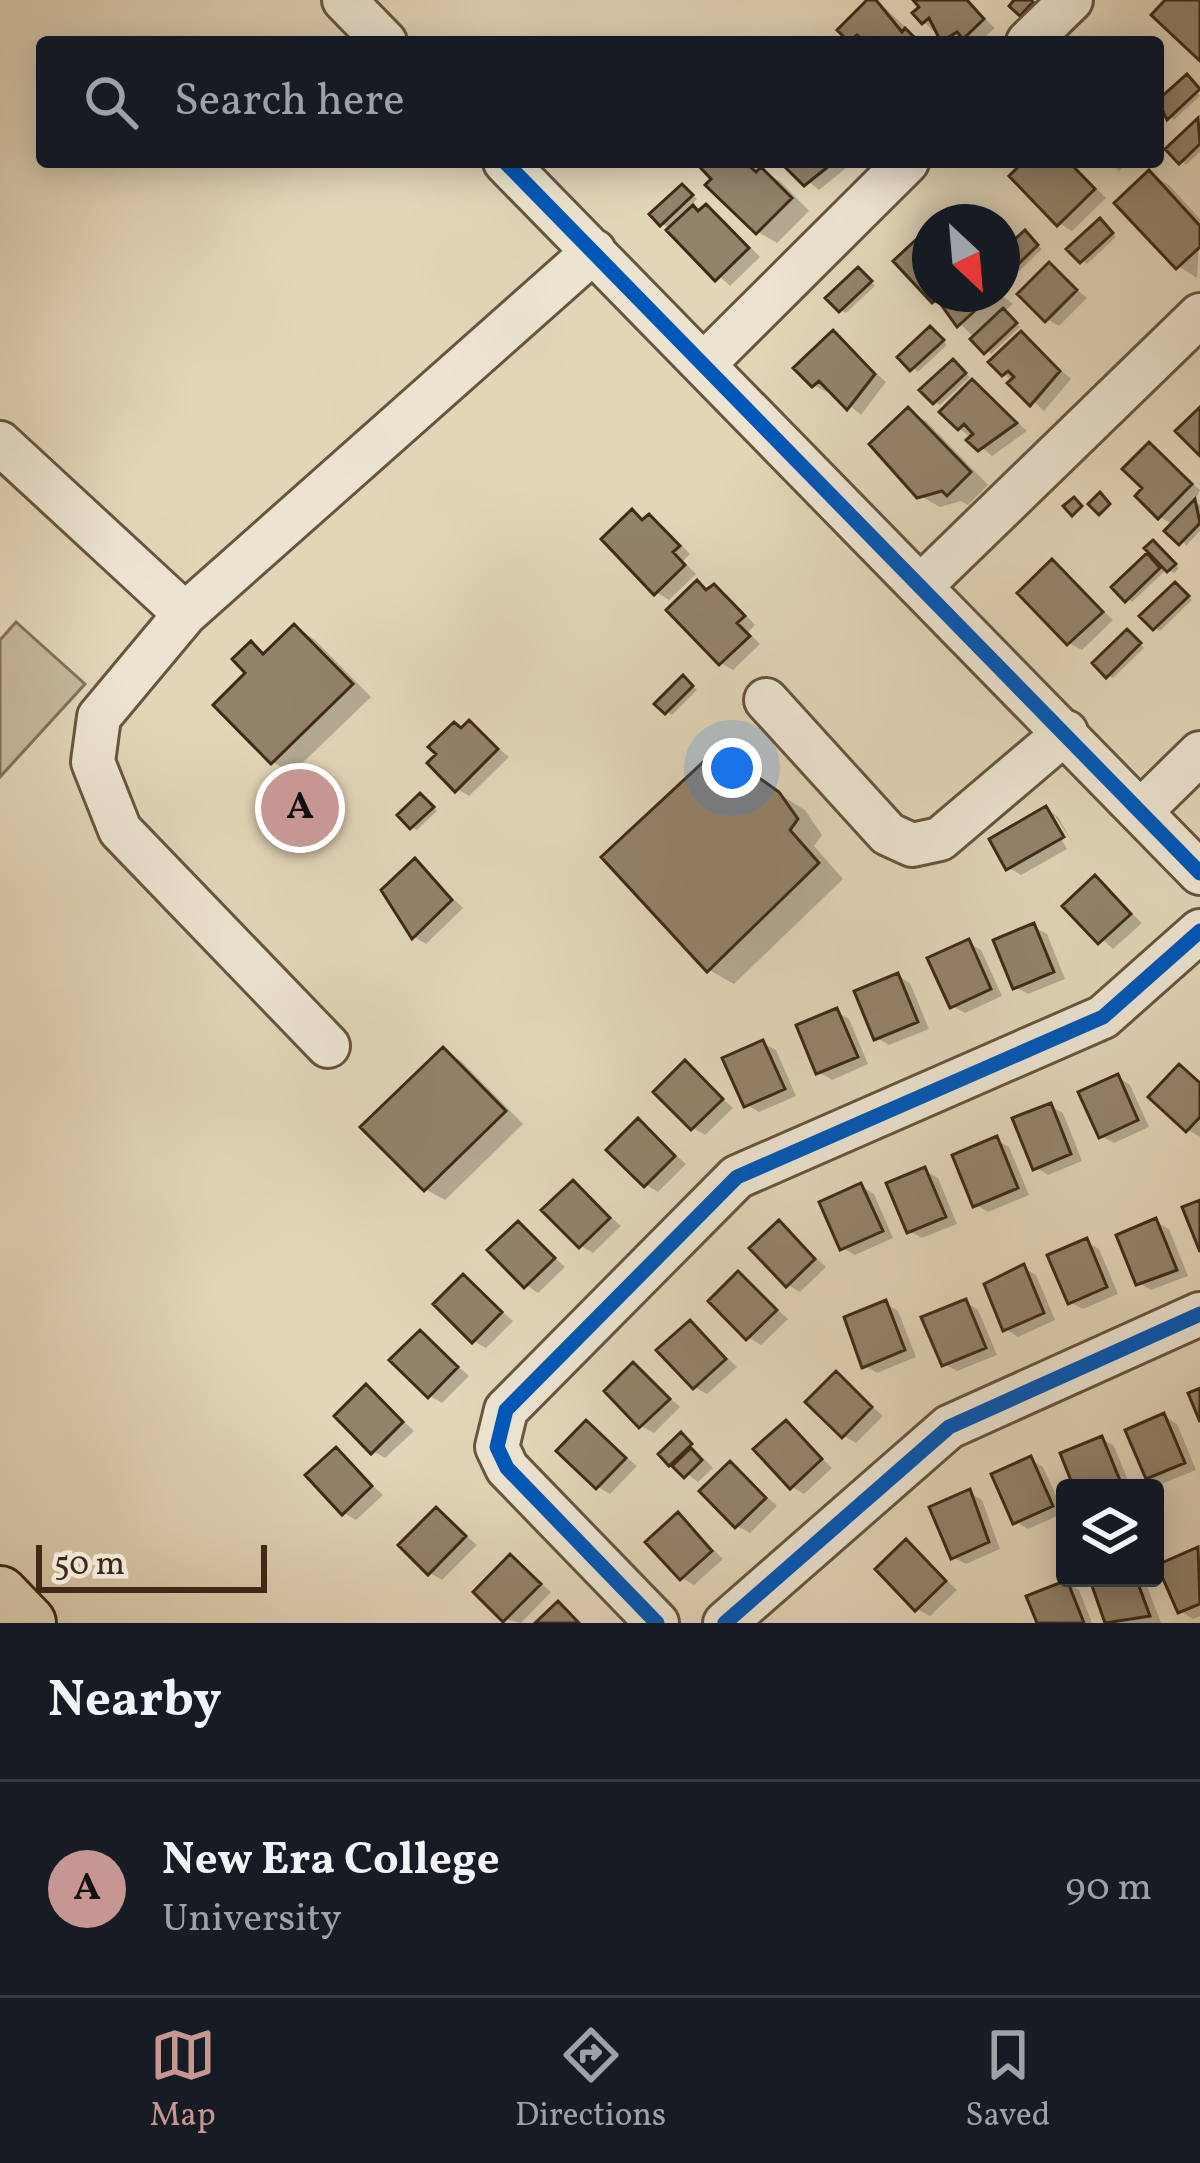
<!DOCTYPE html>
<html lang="en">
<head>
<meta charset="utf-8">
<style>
	:root { --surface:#171b24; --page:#20242c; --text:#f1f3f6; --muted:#9ea1a6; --line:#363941; --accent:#c59692 }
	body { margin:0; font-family:Vollkorn,serif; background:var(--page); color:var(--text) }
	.controls { position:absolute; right:36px; bottom:36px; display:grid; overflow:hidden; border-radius:12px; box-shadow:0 6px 30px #0003 }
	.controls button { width:108px; height:108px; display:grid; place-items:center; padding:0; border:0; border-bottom:3px solid var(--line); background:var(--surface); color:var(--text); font:60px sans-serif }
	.compass { position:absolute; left:912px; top:204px; width:108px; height:108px; border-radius:50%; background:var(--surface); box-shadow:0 6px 30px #0003; rotate:154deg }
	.scale { position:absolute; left:36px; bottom:30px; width:231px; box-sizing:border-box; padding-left:12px; border:6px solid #3e2a17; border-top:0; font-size:33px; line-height:42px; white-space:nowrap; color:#3e2a17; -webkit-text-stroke:9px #ece4d1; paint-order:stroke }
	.you { position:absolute; left:732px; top:768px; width:42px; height:42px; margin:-30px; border:9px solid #fff; border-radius:50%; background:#1a73e8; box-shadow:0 0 0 18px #1a73e833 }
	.badge { display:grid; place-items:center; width:78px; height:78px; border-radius:50%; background:var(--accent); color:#111; font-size:39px; font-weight:700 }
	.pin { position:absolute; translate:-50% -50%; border:6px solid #fff; box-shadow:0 3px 12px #0006 }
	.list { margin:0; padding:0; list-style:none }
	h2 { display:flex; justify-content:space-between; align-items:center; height:156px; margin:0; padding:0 48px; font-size:51px }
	h2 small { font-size:39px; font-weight:400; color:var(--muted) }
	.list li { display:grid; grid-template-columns:78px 1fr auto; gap:36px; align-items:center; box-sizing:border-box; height:216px; padding:0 48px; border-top:3px solid var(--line) }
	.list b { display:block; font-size:45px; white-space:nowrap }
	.list p { margin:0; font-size:39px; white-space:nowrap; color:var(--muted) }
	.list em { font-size:39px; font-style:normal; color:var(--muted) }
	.icon { flex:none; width:66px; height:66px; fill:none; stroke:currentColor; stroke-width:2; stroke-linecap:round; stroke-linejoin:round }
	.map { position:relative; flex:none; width:1200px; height:1623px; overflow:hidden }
	.search { position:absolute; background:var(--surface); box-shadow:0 6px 30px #0003; left:36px; right:36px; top:36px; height:132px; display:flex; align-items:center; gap:30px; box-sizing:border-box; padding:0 42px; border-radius:12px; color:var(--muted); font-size:45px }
	.sheet { height:372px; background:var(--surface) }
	nav { display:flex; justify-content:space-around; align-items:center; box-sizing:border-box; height:168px; border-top:3px solid var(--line); background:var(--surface); font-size:33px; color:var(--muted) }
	nav a { display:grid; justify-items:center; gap:6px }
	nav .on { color:var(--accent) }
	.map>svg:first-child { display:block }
</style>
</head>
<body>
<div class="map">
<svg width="1200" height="1623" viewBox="0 0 1200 1623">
	<rect width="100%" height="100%" fill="#e2d5b8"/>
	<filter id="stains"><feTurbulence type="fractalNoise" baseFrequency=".00167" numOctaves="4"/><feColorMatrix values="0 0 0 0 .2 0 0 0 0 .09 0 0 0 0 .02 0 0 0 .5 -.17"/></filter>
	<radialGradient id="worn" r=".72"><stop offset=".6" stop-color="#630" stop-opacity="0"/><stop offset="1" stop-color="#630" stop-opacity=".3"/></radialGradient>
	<path fill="#c6b89d" stroke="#82715a" stroke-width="3" d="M16,622L85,684L0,777V640Z"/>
	<path fill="#0003" d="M871,0L884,7L921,42L851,40Z
		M917,0H964L995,28L979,42H945L924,22Z
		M1187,77L1200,96L1174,120L1158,105Z
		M1199,122L1200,152L1186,165L1170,149Z
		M705,162H762L756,168L781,182L809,211L777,243L758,232Z
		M785,162H851L852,163L819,190Z
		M1027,162H1071L1106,198L1072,231L1059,223Z
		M1109,162H1129L1119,171Z
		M1149,174L1169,185L1200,219L1197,278L1178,266Z
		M688,190L697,199L689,207L719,215L760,257L730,286L662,223Z
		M1105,224L1116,237L1087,264L1070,249Z
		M1025,234L1042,249L1013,277L1002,268V256Z
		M920,239L930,245V294H1000L1013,304L1004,312L1020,327L991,354L897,262Z
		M1049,266L1087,298L1059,326L1047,319Z
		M864,274L875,286L846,313L840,310Z
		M936,333L947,345L918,372L901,357Z
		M833,334L886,382L861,415L830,389L826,392L814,385Z
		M1022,335L1071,379L1044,411L1004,374Z
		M958,365L970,377L940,405L935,402Z
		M973,382L1027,431L992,456L959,428Z
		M908,411L927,422L988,485L968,505L961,501L940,507L919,495Z
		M1149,446L1200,490L1194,502L1200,505V531L1186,546L1174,525L1160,517L1146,488Z
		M632,513L662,525L690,554L683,561L696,574L669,600L656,592Z
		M1154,544L1179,568L1174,573L1167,569L1132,602L1115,587Z
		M1053,563L1113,620L1082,650L1069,643Z
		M697,584L727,595L755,625L748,632L760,644L733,670L721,663Z
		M1180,589L1192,600L1160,631L1155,628Z
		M295,628L314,639L371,697L292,773L273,762L250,674L252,645L267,654Z
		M1133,636L1144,648L1113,678L1108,675Z
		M688,682L697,690L672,715L667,712Z
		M470,724L509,757L469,796L457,789Z
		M715,755L805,810L822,835L814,846L843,879L734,984L709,970Z
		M426,799L437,811L417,830L412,827Z
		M1046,809L1058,817L1074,845L1055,816H1048L1067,849L1021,875L1009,868Z
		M415,862L463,908L426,944L414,937Z
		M1095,879L1142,923L1113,949L1066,906Z
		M1034,927L1047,934L1065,979L1028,994L1016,987Z
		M969,943L981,950L1002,996L965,1013L952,1006Z
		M898,976L910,983L929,1029L889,1045L877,1038Z
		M837,1012L849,1019L868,1064L832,1080L819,1072Z
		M763,1043L776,1050L796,1096L759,1112L747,1105Z
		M443,1050L462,1062L523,1124L445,1200L425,1189Z
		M685,1064L733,1108L705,1135L693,1128Z
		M1180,1068L1200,1082V1137L1188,1130Z
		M1118,1077L1130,1085L1149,1127L1114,1143L1101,1136Z
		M1050,1106L1063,1113L1082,1161L1048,1175L1035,1167Z
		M638,1122L686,1164L658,1192L646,1185Z
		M996,1140L1009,1147L1029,1195L988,1212L975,1204Z
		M925,1171L938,1178L957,1224L922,1238L909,1231Z
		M573,1183L621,1226L593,1253L581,1246Z
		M861,1186L874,1194L893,1238L855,1255L843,1248Z
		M1156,1222L1169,1229L1188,1276L1151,1290L1139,1283Z
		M779,1224L826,1267L800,1292L788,1285Z
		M518,1225L565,1267L538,1293L526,1285Z
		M1086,1242L1099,1249L1118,1294L1083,1309L1070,1302Z
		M1024,1268L1036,1275L1055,1320L1018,1337L1006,1329Z
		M739,1275L788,1319L761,1345L748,1337Z
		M464,1277L513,1321L486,1348L474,1341Z
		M965,1302L978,1310L997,1355L957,1371L944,1364Z
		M886,1304L898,1311L916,1357L877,1373L865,1366Z
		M690,1323L737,1367L707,1394L694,1387Z
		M420,1333L469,1376L442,1403L430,1396Z
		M634,1366L680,1407L654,1433L641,1426Z
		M837,1375L883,1416L856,1443L844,1436Z
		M367,1388L414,1431L385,1458L373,1451Z
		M1164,1416L1177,1424L1196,1470L1161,1484L1148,1477Z
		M587,1424L637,1466L610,1494L598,1487Z
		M786,1424L832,1468L804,1494L792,1487Z
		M682,1436L713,1468L698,1482L662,1454Z
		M1102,1439L1114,1446L1131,1488H1077Z
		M336,1451L383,1495L356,1520L344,1513Z
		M1030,1459L1043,1467L1064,1513L1028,1529L1016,1522Z
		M731,1465L777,1506L750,1533L737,1526Z
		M970,1493L982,1500L1000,1549L966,1564L953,1557Z
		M437,1511L477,1545L442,1580L430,1573Z
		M678,1516L723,1559L694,1585L682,1578Z
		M906,1543L957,1590L930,1616L917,1609Z
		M1198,1550L1200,1616L1193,1619L1181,1611L1161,1567Z
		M511,1558L551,1592L521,1623L505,1619Z
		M1103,1578H1144L1161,1623H1109L1093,1582Z
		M1066,1583L1079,1590L1092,1623H1040Z"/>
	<path fill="#93836b" stroke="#3e2a17" stroke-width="3" d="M867,0H876L902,32L905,28L919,42H865L857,35L849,42L837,30Z
		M913,0H967L984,19L963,39L957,32L941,42L929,18L922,24L912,13L919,7Z
		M1014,0H1031L1033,2L1020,16L1009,6Z
		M1165,0H1200V61L1151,15Z
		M1187,74L1200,89L1167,120L1158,100Z
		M1198,118L1200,144L1179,164L1165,149Z
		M701,162H745L756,172L761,167L792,198L756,234L705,185L711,179L698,165Z
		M780,162H834L804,186Z
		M1069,162L1095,189L1057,226L1009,176L1023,162Z
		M1149,170L1200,226V247L1176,269L1114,203Z
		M682,184L693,195L660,226L649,214Z
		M706,204L749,248L715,281L666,230L693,205L698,211Z
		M1100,218L1113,233L1080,263L1066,249Z
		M1025,230L1038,245L1006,276L1002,251Z
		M920,236L930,246V294H993L957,327L937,299L932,303L893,261Z
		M1049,262L1077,290L1045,322L1017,294Z
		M858,267L872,281L839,312L825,298Z
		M1003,308L1017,323L984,354L970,339Z
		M930,326L944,340L910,371L897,357Z
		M833,330L875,374L847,410L819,381L812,387L793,368Z
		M1021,331L1060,371L1030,406L1007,383L1014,377L1008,371L1002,376L988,362Z
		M953,359L966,373L933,404L919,390Z
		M972,379L1017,423L978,451L966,440L973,434L964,424L958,430L939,412Z
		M908,407L971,472L947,496L942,491L917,498L869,444Z
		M1200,407V456L1175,431Z
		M1149,442L1192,484L1158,519L1135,496L1142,488L1122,469Z
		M1100,492L1110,504L1099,515L1088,504Z
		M1074,497L1082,506L1072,516L1063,506Z
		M1195,499L1200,523L1179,545L1164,531Z
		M632,509L642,520L649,514L680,546L673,552L685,565L654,595L601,539Z
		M1153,540L1176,564L1167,572L1144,548Z
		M1147,553L1160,568L1125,602L1111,587Z
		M1052,559L1103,612L1067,645L1017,593Z
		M697,580L706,590L714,584L745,616L737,623L750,636L719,665L666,610Z
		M1175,582L1189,596L1153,630L1139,616Z
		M294,624L353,684L271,764L213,705L245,673L232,659L251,641L263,654Z
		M1127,629L1141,643L1106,678L1092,663Z
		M683,675L693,686L665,714L654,704Z
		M469,720L498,749L455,792L427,763L436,754L428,747L454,722L461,728Z
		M715,751L746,782L755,775L779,792L798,819L790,830L819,863L707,972L601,857Z
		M420,793L434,807L410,829L397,815Z
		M1046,806L1064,837L1006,870L989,839Z
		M415,858L452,900L412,939L381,890Z
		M1095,875L1131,914L1098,944L1062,906Z
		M1034,923L1054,972L1013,989L993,940Z
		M969,939L991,989L950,1008L927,958Z
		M898,973L918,1022L874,1040L854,991Z
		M837,1008L858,1057L816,1074L796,1025Z
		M763,1040L785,1089L744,1107L722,1058Z
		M443,1047L506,1111L424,1191L360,1127Z
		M685,1060L723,1099L691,1130L653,1092Z
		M1179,1064L1200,1083V1117L1186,1132L1148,1097Z
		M1118,1074L1138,1120L1099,1138L1078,1092Z
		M1051,1103L1071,1154L1033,1170L1012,1118Z
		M638,1118L675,1156L644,1187L606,1150Z
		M997,1136L1018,1188L973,1207L952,1155Z
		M925,1167L946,1217L907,1233L886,1183Z
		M573,1180L610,1218L579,1248L541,1210Z
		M861,1183L883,1231L840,1250L819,1202Z
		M1200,1200V1252L1182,1207Z
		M1156,1218L1177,1270L1136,1285L1116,1235Z
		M779,1220L815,1259L786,1287L749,1248Z
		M518,1221L555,1258L524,1288L487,1250Z
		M1087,1238L1107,1287L1068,1304L1047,1255Z
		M1024,1264L1044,1313L1003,1331L984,1284Z
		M738,1271L777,1310L746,1340L708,1301Z
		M463,1274L502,1312L472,1343L433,1304Z
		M966,1299L986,1348L942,1366L921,1317Z
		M886,1300L905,1350L862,1368L844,1317Z
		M690,1320L726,1359L693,1389L656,1350Z
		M420,1330L458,1367L428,1398L389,1360Z
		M633,1362L670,1399L639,1428L604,1391Z
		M836,1371L872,1407L842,1438L805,1402Z
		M366,1384L403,1422L371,1454L334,1416Z
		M1200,1388V1422L1188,1393Z
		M1164,1413L1185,1463L1146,1479L1125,1430Z
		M586,1420L626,1458L596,1489L556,1451Z
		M786,1420L822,1459L790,1489L753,1449Z
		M681,1432L692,1444L669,1466L658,1454Z
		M1102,1436L1123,1488H1074L1060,1453Z
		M336,1447L372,1486L342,1515L305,1475Z
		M691,1448L702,1460L684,1478L672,1466Z
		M1031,1456L1053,1506L1013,1524L991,1474Z
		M730,1461L766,1498L735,1528L699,1491Z
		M970,1489L989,1542L951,1559L929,1507Z
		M436,1507L466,1536L428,1575L398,1545Z
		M678,1512L712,1551L680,1580L645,1542Z
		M906,1539L946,1581L915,1611L875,1569Z
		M1198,1547L1200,1604L1178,1613L1157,1565Z
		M510,1554L541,1584L503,1622L473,1592Z
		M1136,1578L1150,1616L1105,1623L1090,1580Z
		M1067,1580L1084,1623H1037L1026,1596Z
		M558,1601L579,1623H535Z"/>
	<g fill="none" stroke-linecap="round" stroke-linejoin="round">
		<g stroke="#67553f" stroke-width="48">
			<path id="minor" d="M344,0L385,42
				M1028,42L1071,0
				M505,162L1200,873
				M705,363L907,162
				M0,443L185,614
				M923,584L1200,315
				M766,700L888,834L912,845L940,839L1066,732
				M1141,811L1200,753
				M328,1046L120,830L93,762L99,717L185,614L594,251
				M657,1623L507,1468L497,1447L506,1410L737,1177L1103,1017L1200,931
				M725,1623L949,1427L1200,1314"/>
		</g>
		<g stroke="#3e2a17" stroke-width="60">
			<path id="major" d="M0,1594L28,1623"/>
		</g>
		<use href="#minor" stroke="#ece4d1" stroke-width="42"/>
		<use href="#major" stroke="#e2d5b8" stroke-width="54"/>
		<g stroke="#ece4d1" stroke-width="22">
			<path id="cycleway" d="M505,162L1200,873
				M657,1623L507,1468L497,1447L506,1410L737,1177L1103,1017L1200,931
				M725,1623L949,1427L1200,1314"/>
		</g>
		<use href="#cycleway" stroke="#0057b8" stroke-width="15"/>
	</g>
	<rect width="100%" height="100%" filter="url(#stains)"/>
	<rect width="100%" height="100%" fill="url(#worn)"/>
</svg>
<div class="controls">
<button><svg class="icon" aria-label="layers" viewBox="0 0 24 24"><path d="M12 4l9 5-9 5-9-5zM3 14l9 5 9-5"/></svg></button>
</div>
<svg class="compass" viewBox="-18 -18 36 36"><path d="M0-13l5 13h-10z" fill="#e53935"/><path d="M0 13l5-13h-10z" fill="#9ea1a6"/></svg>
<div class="scale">50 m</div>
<div class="you"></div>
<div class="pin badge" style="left:300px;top:808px">A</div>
<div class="search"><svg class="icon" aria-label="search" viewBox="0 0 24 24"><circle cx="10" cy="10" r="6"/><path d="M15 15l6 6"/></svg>Search here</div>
</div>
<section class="sheet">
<h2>Nearby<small></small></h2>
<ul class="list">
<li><span class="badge">A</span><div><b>New Era College</b><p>University</p></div><em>90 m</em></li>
</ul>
</section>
<nav>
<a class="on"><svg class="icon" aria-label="map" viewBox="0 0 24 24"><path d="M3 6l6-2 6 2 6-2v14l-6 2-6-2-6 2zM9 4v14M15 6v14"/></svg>Map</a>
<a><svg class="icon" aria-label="directions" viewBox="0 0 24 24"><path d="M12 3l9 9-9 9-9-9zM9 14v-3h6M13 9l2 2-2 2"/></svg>Directions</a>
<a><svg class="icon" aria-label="saved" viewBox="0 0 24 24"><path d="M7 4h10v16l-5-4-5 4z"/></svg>Saved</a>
</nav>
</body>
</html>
